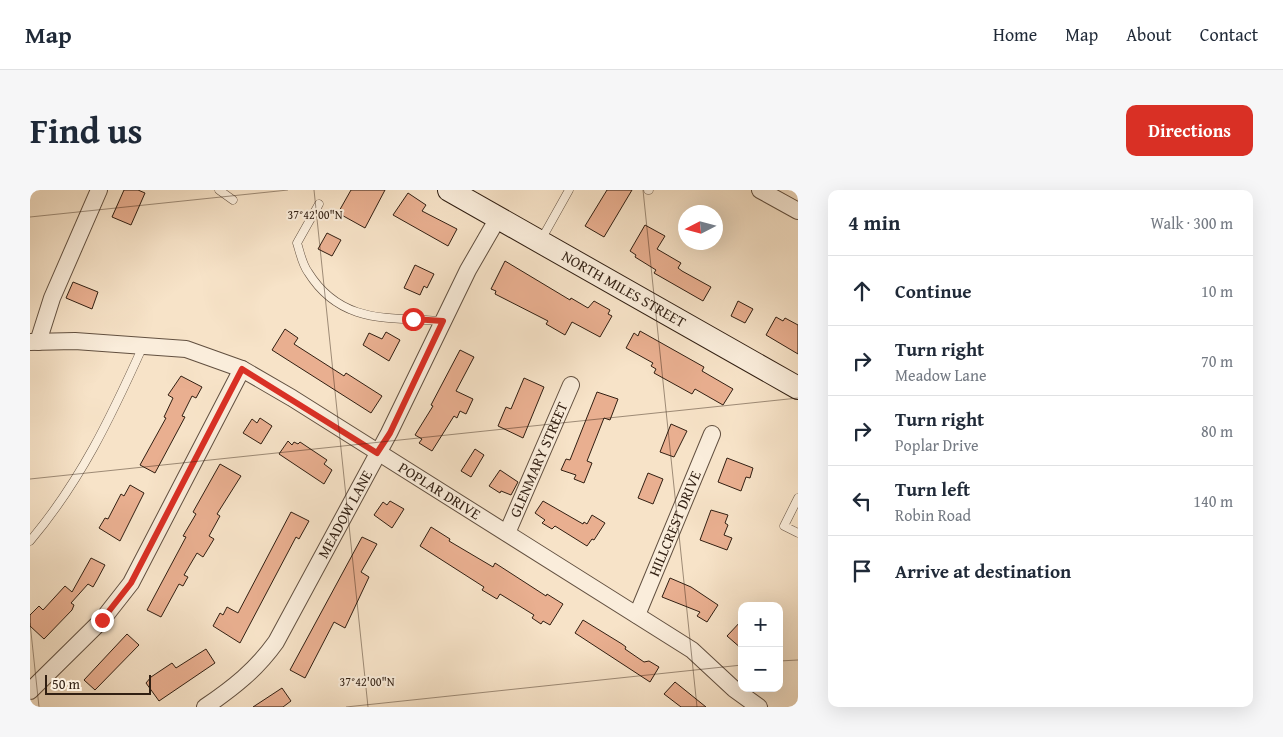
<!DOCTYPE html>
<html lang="en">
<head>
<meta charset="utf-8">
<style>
	:root { --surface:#fff; --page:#f6f6f7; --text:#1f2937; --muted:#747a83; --line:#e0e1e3; --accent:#d93025 }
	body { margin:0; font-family:"Gentium Book Plus",serif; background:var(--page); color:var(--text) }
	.controls { position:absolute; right:15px; bottom:15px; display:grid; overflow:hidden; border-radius:10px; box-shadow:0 5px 20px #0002 }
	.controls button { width:45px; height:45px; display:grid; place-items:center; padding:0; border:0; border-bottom:1px solid var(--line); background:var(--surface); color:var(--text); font:25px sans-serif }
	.compass { position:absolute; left:648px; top:15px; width:45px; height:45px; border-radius:50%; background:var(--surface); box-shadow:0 5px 20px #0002; rotate:264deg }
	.scale { position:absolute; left:15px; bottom:12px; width:106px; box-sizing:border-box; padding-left:5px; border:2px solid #311f12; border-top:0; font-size:14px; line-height:18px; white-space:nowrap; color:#311f12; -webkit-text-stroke:4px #faeddb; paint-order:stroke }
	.stop { position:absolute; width:15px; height:15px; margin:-11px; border:4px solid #d93025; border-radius:50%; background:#fff }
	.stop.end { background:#d93025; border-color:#fff; box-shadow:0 1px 5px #0008 }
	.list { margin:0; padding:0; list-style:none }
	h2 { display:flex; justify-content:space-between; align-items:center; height:65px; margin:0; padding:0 20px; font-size:21px }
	h2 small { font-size:16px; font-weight:400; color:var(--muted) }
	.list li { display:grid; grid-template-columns:32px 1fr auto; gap:15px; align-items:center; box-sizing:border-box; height:70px; padding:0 20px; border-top:1px solid var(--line) }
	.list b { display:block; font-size:19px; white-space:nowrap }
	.list p { margin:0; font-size:16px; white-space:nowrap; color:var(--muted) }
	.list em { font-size:16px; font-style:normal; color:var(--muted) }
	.icon { flex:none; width:28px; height:28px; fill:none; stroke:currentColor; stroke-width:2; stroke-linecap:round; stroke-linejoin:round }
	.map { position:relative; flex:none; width:768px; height:517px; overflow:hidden; border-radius:10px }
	header { display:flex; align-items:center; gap:30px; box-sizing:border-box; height:70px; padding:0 25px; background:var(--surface); border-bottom:1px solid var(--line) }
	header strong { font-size:24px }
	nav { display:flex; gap:28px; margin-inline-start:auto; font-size:18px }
	.intro { display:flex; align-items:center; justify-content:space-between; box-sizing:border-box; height:120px; padding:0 30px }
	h1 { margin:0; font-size:35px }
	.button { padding:12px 22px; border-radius:10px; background:var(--accent); color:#fff; font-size:18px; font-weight:700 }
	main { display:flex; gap:30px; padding:0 30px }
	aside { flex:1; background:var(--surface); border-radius:10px; box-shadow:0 5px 20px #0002 }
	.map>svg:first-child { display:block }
</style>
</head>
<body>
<header>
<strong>Map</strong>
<nav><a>Home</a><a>Map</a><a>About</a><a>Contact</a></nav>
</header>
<div class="intro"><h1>Find us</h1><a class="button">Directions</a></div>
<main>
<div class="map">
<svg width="768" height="517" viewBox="0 0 768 517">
	<rect width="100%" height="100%" fill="#f7e3c8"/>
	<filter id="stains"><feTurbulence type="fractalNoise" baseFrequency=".004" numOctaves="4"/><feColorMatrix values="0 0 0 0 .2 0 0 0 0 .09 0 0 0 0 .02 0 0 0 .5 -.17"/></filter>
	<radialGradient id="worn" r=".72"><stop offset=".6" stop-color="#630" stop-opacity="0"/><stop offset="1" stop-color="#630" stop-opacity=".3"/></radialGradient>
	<path fill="#e9af90" stroke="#311f12" d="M94,0H108L115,3L101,35L82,27Z
		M321,0H355L335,38L308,23Z
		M577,0H602L574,47L555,36Z
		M378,3L396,15L392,21L427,39L418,56L363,25Z
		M615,35L635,46L627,59L651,73L648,78L652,81L681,97L673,111L624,83L626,80L605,67L606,65L600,61Z
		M297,43L311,50L302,66L288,59Z
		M475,71L540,110L541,108L558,118L564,111L580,120L578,124L582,126L570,147L542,132L535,145L516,134L518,131L465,104L466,101L461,99Z
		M385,75L404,84L397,98L394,96L390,105L374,98Z
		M43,92L68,102L62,119L36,108Z
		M708,111L723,119L715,133L701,126Z
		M746,127L753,131L755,128L768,135V164L736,145Z
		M255,139L268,148L264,154L314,186L316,183L352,206L341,223L242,160Z
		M610,141L674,177L672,181L703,199L693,215L665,199L662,204L624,183L626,179L621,176L623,173L596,158L604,143L608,146Z
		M356,142L370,150L359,171L333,155L339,143L352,149Z
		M430,160L444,167L426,201L443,209L436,224L430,221L427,228L424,226L402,261L389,253L392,249L385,245L403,216L401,215Z
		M151,186L172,197L166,208L162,206L152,226L155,227L125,283L110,275L136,228L134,227L143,208L138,205Z
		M494,188L514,197L493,248L468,236L476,217L481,219Z
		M567,202L588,209L580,230L574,228L557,271L562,273L554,293L544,289L546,285L531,280L536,269L540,270Z
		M230,228L242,236L231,254L213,243L222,229L227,233Z
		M641,234L657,241L644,267L630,262Z
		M258,251L262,255L264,252L268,254L270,252L297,270L294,274L302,280L294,294L249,264Z
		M445,259L454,265L441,287L431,281Z
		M697,268L723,278L720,288L716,287L711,301L688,292Z
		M190,274L211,286L187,324L190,326L179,346L184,349L173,367L167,363L154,385L158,387L153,396L149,394L131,427L117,420L156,347L153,346L166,324L163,322Z
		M470,280L488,292L481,305L471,301L470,303L459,296Z
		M618,283L633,289L623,314L608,308Z
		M100,295L114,303L90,351L69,338L75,328L78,329L91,304L94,306Z
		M360,311L374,319L362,338L344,325L353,312L357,315Z
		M513,311L553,334L554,332L557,334L562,325L575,333L564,350L562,349L557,356L525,336L522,339L512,333L515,330L505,323Z
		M681,320L698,325L695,333L698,335L694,345L702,348L697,360L670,350Z
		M261,322L279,331L269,349L266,347L210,453L183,436L190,423L193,425L197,417L208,423Z
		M401,337L420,349L419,351L463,377L465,373L516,406L517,404L533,414L520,435L513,431L511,434L502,428L504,425L470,404L467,409L452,400L454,397L390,356Z
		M332,347L347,354L331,382L339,387L315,438L304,432L275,488L260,480Z
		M61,368L75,375L67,390L63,397L58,394L41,413L44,415L42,420L14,449L0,436V425L9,416L13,420L35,396L42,402Z
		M640,388L661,397L688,415L677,432L667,426L670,422L632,407Z
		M553,430L592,454L596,457L595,459L614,472L619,471L629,477L620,492L545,443Z
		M712,430V459L697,446Z
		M97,444L109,455L65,500L54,490Z
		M176,459L185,473L129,511L116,493L121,487L142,473L146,478Z
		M645,492L676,517H651L634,504Z
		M252,498L261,511L253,517H223Z"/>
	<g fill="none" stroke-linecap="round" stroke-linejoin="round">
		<g stroke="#625040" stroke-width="9">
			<path id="service" d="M189,0L203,10
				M618,0H619
				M289,14L267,53C270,62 272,74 278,82C311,135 359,127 413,131
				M511,50L539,0
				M768,308L754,336L768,343
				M0,351C50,292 81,227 113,156"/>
		</g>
		<g stroke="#625040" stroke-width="18">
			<g id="minor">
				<path d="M730,0L768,21"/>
				<path id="s1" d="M0,152L45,151L156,159L212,179L262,208L662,460L704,499L729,517"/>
				<path d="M8,152L22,108L69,0"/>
				<path id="s2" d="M477,343L541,195"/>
				<path id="s3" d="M607,425L682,244"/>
				<path d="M0,501L72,430L101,393L212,179"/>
				<path id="s4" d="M175,517C203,498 226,480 246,452L359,243L438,80L468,28"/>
			</g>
		</g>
		<g stroke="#311f12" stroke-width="24">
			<g id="secondary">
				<path id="s5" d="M419,0L768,198"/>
			</g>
		</g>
		<use href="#service" stroke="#faeddb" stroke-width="8"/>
		<use href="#minor" stroke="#faeddb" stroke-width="16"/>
		<use href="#secondary" stroke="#faeddb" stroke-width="22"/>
	</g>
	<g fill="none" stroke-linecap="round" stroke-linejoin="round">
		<path stroke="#d93025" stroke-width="6" d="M72,430L101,393L212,179L347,263L360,243L413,131L383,129"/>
	</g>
	<path fill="none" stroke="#311f12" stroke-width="1" stroke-opacity="0.45" d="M284,0L338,517M613,0L667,517M0,27L258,0M0,289L768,208M0,433L9,517M749,471L768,470M316,517L712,475"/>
	<g text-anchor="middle" stroke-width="4" stroke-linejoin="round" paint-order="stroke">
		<g font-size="15" fill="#311f12" stroke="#faeddb">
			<text dy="5" stroke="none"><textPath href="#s5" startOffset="201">NORTH MILES STREET</textPath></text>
			<text dy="5" stroke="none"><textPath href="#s2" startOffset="80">GLENMARY STREET</textPath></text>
			<text dy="5" stroke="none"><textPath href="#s1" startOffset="448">POPLAR DRIVE</textPath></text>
			<text dy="5" stroke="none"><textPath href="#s4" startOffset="242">MEADOW LANE</textPath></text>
			<text dy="5" stroke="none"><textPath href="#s3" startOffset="99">HILLCREST DRIVE</textPath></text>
		</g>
	</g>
	<g font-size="12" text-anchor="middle" fill="#311f12" stroke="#faeddb" stroke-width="4" stroke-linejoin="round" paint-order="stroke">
		<text x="285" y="29">37°42'00"N</text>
		<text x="337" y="496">37°42'00"N</text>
	</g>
	<rect width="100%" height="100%" filter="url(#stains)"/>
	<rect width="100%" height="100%" fill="url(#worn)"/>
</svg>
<div class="controls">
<button>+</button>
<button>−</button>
</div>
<svg class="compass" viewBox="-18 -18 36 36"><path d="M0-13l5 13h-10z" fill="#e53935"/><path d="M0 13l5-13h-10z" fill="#747a83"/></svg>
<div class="scale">50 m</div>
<div class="stop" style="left:383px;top:129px"></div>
<div class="stop end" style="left:72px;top:430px"></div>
</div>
<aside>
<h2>4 min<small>Walk · 300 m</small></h2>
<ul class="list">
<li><svg class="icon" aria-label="ahead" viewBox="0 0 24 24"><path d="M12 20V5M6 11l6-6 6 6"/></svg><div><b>Continue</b></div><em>10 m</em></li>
<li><svg class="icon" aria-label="right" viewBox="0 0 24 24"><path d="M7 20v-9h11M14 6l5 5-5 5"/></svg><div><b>Turn right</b><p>Meadow Lane</p></div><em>70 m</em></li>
<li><svg class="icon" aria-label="right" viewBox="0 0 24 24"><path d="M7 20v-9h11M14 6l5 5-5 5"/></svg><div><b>Turn right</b><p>Poplar Drive</p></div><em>80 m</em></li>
<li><svg class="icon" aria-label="left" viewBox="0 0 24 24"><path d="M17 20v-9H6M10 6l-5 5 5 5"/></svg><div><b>Turn left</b><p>Robin Road</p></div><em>140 m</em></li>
<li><svg class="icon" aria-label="arrive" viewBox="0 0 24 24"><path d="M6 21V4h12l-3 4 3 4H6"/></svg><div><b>Arrive at destination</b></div></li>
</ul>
</aside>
</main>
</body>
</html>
